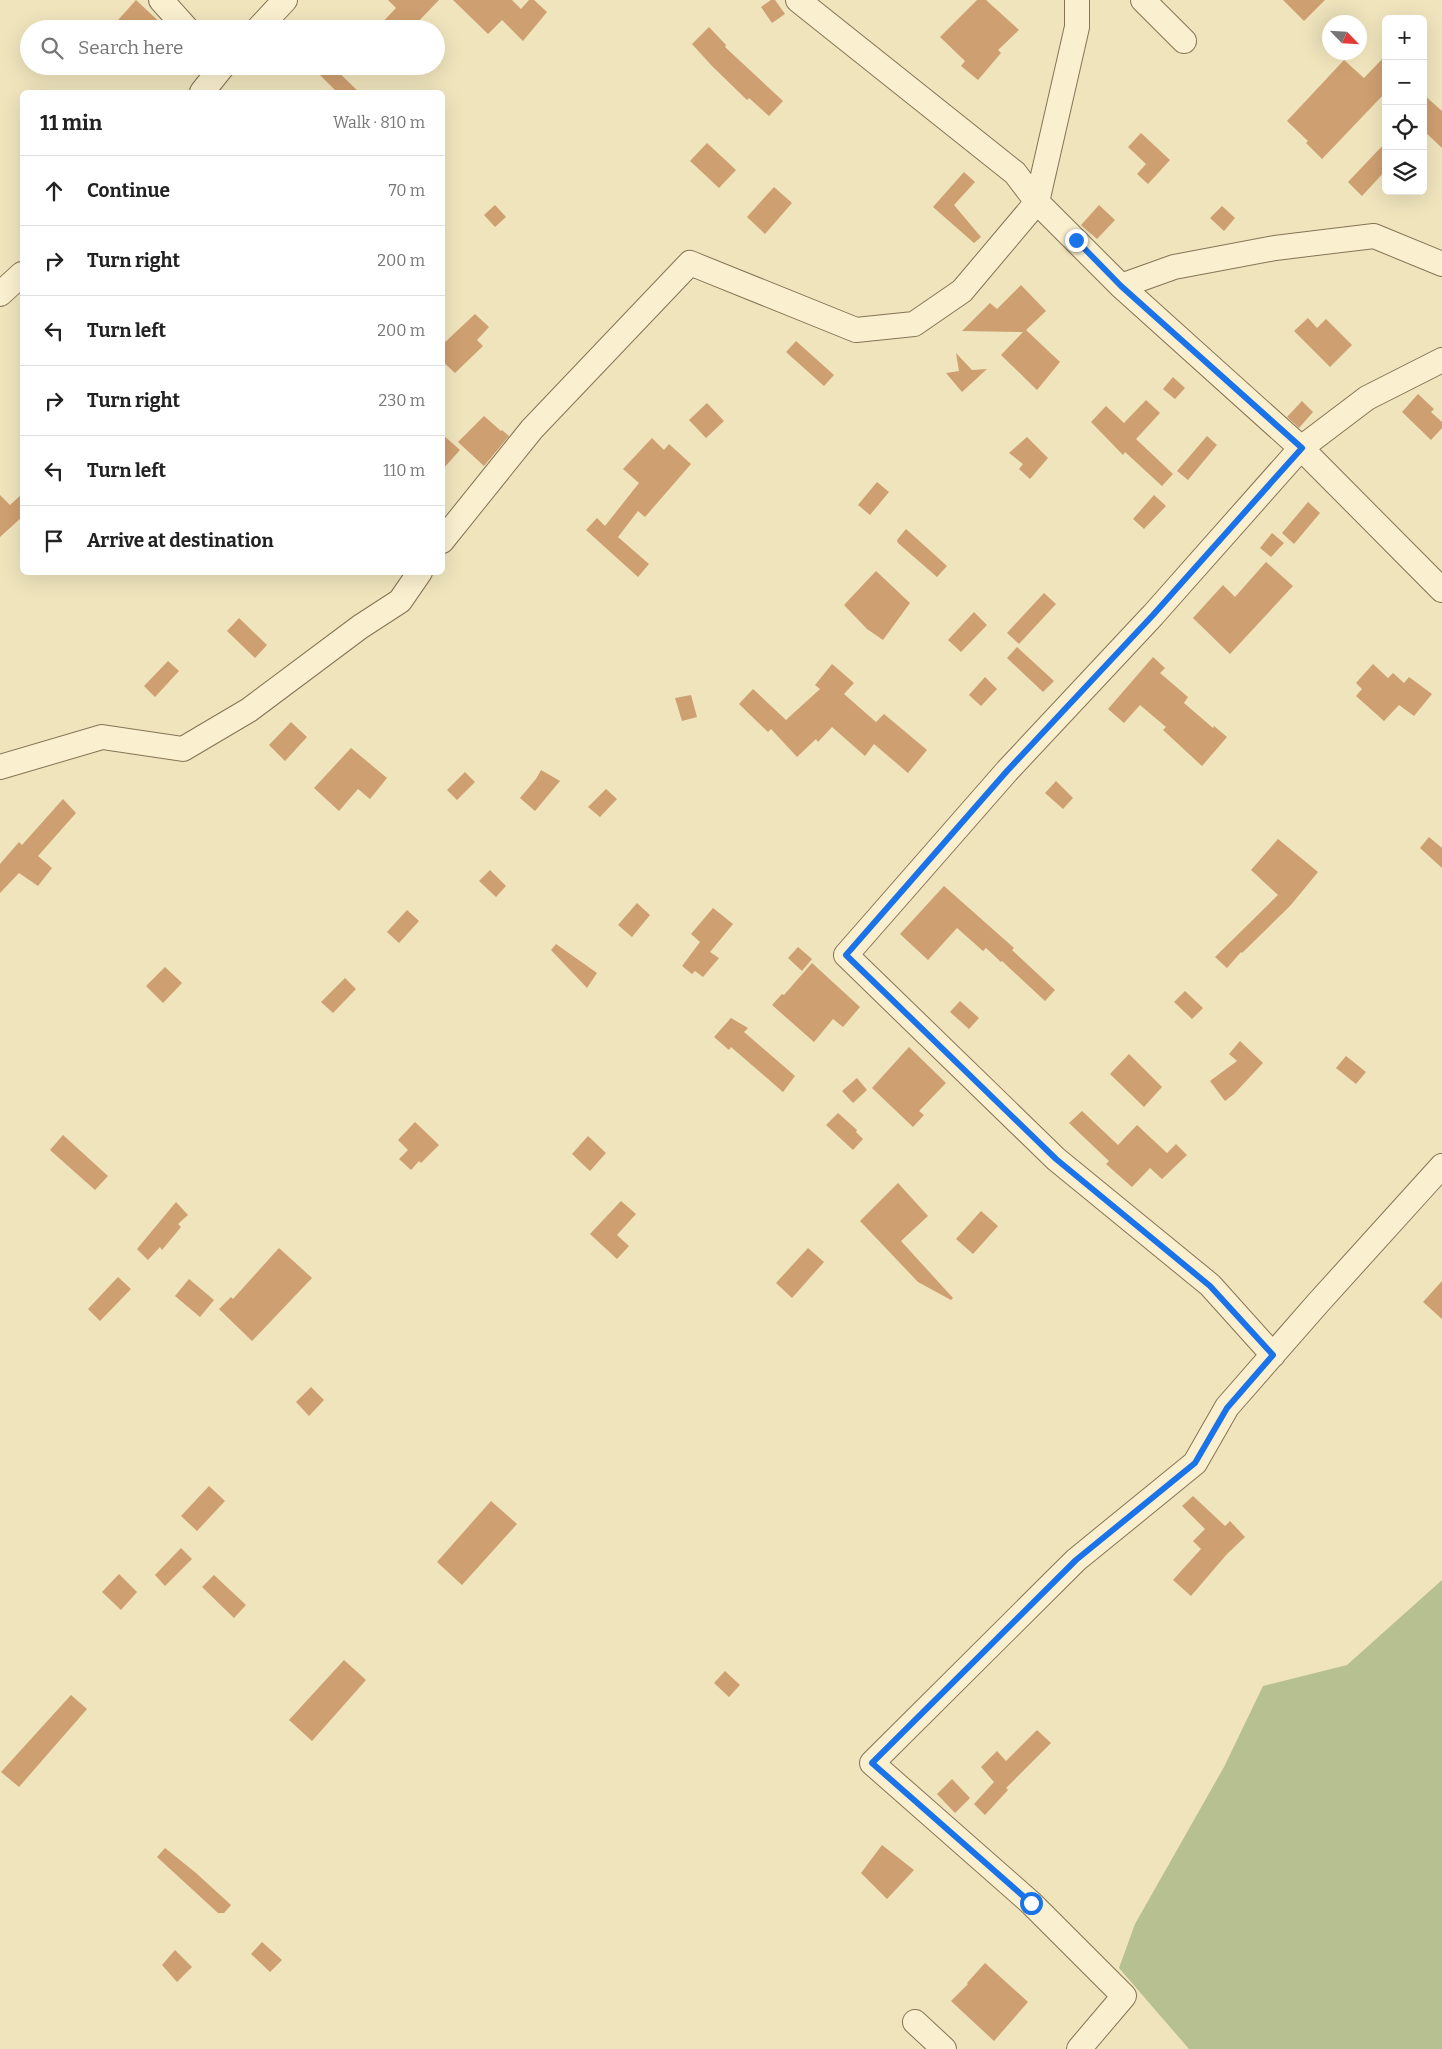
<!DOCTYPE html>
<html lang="en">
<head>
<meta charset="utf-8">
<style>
	:root { --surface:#fff; --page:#f2f2f2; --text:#222; --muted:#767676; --line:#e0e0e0 }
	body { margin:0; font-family:Bitter,serif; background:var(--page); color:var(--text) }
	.controls { position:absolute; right:15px; top:15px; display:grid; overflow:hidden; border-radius:8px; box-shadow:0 5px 20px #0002 }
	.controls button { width:45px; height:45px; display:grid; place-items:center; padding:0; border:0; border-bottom:1px solid var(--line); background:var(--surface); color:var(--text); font:25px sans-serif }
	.compass { position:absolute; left:1322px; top:15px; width:45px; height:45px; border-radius:50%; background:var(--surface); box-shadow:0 5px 20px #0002; rotate:115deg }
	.stop { position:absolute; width:15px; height:15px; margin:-11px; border:4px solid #1a73e8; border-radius:50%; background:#fff }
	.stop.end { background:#1a73e8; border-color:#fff; box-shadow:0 1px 5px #0008 }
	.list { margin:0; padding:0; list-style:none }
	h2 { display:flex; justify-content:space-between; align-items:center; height:65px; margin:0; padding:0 20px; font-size:21px }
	h2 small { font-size:16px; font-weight:400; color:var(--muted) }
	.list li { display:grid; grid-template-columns:32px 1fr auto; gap:15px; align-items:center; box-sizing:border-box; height:70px; padding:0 20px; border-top:1px solid var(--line) }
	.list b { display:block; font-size:19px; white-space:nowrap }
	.list em { font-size:16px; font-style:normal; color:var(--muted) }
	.icon { flex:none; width:28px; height:28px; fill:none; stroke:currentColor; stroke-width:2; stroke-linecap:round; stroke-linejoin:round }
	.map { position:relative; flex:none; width:1442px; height:2049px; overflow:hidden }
	.search { position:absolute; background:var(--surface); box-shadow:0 5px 20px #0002; left:20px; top:20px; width:425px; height:55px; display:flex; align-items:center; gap:12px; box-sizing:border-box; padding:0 18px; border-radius:28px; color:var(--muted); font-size:19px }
	.panel { position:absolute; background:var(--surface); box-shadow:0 5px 20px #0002; left:20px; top:90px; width:425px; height:485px; border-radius:8px }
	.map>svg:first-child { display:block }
</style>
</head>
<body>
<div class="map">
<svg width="1442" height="2049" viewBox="0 0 1442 2049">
	<rect width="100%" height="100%" fill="#efe4bc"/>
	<path fill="#b6c090" d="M1442,1580V2049H1189L1119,1968L1135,1924L1224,1767L1263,1686L1347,1665Z"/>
	<path fill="#ce9f70" d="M136,0L167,29H110Z
		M388,0H439L411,29H376L396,8Z
		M453,0H512L521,9L529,0H534L547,12L523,41L502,20L488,34Z
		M771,0H775L785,14L772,23L761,7Z
		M977,0H986L1019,30L998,50L1001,53L978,80L961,66L965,61L940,37Z
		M1283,0H1325L1304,21Z
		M709,27L726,45L725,47L783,101L769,116L749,98L747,100L712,66L692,44Z
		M1386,55V92L1322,159L1306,143L1308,141L1287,121L1344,60L1364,78Z
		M311,66H332L359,92H337Z
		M1423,94L1442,111V148L1423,130Z
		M1141,133L1170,160L1148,184L1137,174L1146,164L1128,147Z
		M1386,142V170L1362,196L1348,182Z
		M707,143L736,170L719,188L690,161Z
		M964,172L975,182L954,205L981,237L974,243L933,207Z
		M774,187L792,203L765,234L747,217Z
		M495,205L506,217L495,227L484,215Z
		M1099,205L1115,220L1097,239L1081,225Z
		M1222,206L1235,218L1224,231L1210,218Z
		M1021,285L1046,311L1026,330L1060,362L1037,390L1001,355L1023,332L962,331L990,303L997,309Z
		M475,314L489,327L477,340L483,346L455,373L442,361V345Z
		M1308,318L1317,328L1326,319L1352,345L1330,367L1294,331Z
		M796,341L834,375L824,386L786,352Z
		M956,353L972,370L987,369L962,392L946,373L959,371Z
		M1173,377L1185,388L1175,399L1163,389Z
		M1418,394L1434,409L1431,412L1442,422V428L1431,440L1402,412Z
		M1146,400L1160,413L1136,439L1173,474L1162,486L1125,452L1123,455L1091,422L1106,406L1124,423Z
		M1302,401L1313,412L1299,428L1287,417Z
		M707,403L724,421L706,438L689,420Z
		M484,416L501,431L502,430L509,436L484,466L458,442Z
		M442,434L460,450L442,470Z
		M1207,436L1217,445L1188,480L1177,471Z
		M1027,437L1048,458L1030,479L1019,469L1023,464L1009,453Z
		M652,438L664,450L669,444L691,464L645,517L638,511L618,537L649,564L638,577L586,530L597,518L605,526L639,483L623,469Z
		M877,482L889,492L870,515L858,505Z
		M22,494V517L0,537V495L10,505Z
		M1154,495L1166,506L1144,529L1133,519Z
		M1308,502L1320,513L1294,544L1282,533Z
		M906,529L947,566L937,577L898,543L897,540Z
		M1272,533L1284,543L1271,557L1260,548Z
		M1266,562L1293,586L1230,654L1193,618L1223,585L1235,597Z
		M876,571L910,603L883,640L867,629L844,605Z
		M1044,593L1056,604L1019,644L1007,633Z
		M974,612L987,625L961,652L948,640Z
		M239,618L267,645L255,658L227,631Z
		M1017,647L1054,681L1043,692L1007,658Z
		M1153,657L1165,668L1160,673L1188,697L1184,703L1213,728L1214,726L1227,737L1202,766L1163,730L1166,727L1140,705L1124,723L1108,709Z
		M168,661L179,671L155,697L144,686Z
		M832,664L854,683L844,694L876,722L884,714L927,750L908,773L874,744L865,756L832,727L818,742L816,739L797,757L771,729L768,732L739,704L753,689L786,720L820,689L815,685Z
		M1373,664L1388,678L1393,673L1404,683L1409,677L1432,694L1414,716L1399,705L1384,721L1356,696L1362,689L1356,683Z
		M985,677L997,689L981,706L969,695Z
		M691,695L697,717L682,721L675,698Z
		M291,722L307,737L285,761L269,745Z
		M351,748L387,778L370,799L358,789L339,811L314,788Z
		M541,770L560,781L535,811L520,798L536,779Z
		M465,772L475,782L457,800L447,790Z
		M1056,781L1073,798L1063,809L1045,793Z
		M606,789L617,799L600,817L588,807Z
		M63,799L76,813L38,856L52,868L38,886L19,873L0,893V864L19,842L22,845Z
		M1429,837L1442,848V868L1420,848Z
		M1278,839L1318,872L1290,906L1242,953L1241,952L1227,968L1215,957L1278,895L1251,870Z
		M490,870L506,886L496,897L479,881Z
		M944,886L1014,948L1012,950L1055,990L1045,1001L1002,961L1001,962L986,948L983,951L957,928L928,960L900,934Z
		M637,903L650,915L632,937L618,925Z
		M713,908L733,924L710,952L719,958L703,977L695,971L692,974L682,966L700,942L691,934Z
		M407,910L419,921L399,943L387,932Z
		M556,944L597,973L587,988L551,950Z
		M798,947L812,959L802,971L788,958Z
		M812,963L860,1007L843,1027L833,1019L814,1042L772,1005L782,994L784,995Z
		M165,967L182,983L163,1003L146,986Z
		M345,978L356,989L333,1013L321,1002Z
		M1185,991L1203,1008L1192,1019L1174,1002Z
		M960,1001L979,1018L969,1029L950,1012Z
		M731,1018L748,1028L744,1032L795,1076L783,1092L731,1047L729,1050L714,1037Z
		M1240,1041L1263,1063L1234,1094L1225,1101L1210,1081L1237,1061L1229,1054Z
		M909,1047L946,1083L919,1111L924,1115L913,1127L872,1088Z
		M1129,1054L1162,1087L1144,1107L1110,1074Z
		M1346,1056L1366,1072L1356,1084L1336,1068Z
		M857,1078L867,1090L853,1103L842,1091Z
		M1082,1111L1118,1145L1137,1125L1167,1153L1176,1144L1187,1155L1162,1179L1150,1168L1132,1187L1106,1164L1109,1161L1069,1123Z
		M838,1113L857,1130L856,1132L863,1139L853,1150L826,1125Z
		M415,1122L439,1145L421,1163L419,1161L411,1170L399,1159L408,1150L398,1140Z
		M63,1135L108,1176L95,1190L50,1150Z
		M588,1136L606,1153L590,1171L572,1154Z
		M898,1183L928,1216L901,1241L953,1298L951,1300L918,1282L860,1221Z
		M621,1201L636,1214L617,1235L629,1246L617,1259L590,1234Z
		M176,1202L188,1215L178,1224L181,1227L162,1250L160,1247L148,1260L137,1249Z
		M981,1211L998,1226L973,1254L956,1239Z
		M279,1248L312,1278L252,1341L219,1309L231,1297L233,1299Z
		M808,1248L824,1262L792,1298L776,1283Z
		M118,1277L131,1289L100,1321L88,1309Z
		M189,1279L214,1300L200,1317L175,1296Z
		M1442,1281V1319L1423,1302Z
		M311,1387L324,1400L309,1416L296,1402Z
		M209,1486L225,1501L197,1531L181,1516Z
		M1193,1496L1225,1526L1230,1521L1245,1537L1227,1554L1191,1596L1173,1580L1201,1549L1193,1541L1205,1529L1182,1506Z
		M491,1501L517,1524L462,1585L437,1562Z
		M181,1548L192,1559L165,1586L155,1575Z
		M119,1574L137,1592L121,1610L102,1592Z
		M214,1575L246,1605L234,1618L202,1587Z
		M344,1660L366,1680L312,1741L289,1720Z
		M725,1671L740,1685L729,1697L714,1683Z
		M71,1695L87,1709L19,1787L1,1772Z
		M1037,1730L1051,1743L1006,1788L1008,1790L985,1815L974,1804L994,1782L981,1767L997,1751L1006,1761Z
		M952,1779L970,1798L955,1813L937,1794Z
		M882,1845L914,1870L887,1899L861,1873Z
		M165,1848L196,1873L231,1905L224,1913H218L157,1857Z
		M262,1942L282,1960L270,1972L251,1954Z
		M175,1950L192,1967L177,1982L162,1965Z
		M985,1963L1028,2002L994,2041L951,2001L968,1984L967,1983Z"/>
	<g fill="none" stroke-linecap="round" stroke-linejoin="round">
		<g stroke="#867355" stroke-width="26">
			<path id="street" d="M161,0L187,29
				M798,0L1015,173L1037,202L1121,286L1301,448L1442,590
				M1143,0L1184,41
				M258,29L285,0
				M202,92L223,66
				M1121,286L1174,267L1275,248L1374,236L1442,264
				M0,294L22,274
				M442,541L532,429L690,263L856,330L914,324L962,291L1037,202L1077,27V0
				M0,767L102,737L183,749L249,710L360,627L400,601L420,572
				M1273,1355L1210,1285L1056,1159L846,955L1007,771L1153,615L1301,448L1367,398L1442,360
				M915,2022L944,2049
				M1079,2049L1124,1996L1031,1903L872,1763L1076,1560L1195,1463L1227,1407L1318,1303L1442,1166"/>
		</g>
		<use href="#street" stroke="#faf0cf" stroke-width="24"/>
	</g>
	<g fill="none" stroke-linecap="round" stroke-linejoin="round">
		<path stroke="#1a73e8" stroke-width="6" d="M1031,1903L872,1763L1076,1560L1195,1463L1227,1408L1273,1355L1210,1286L1056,1159L846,955L1007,771L1153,615L1302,448L1121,286L1076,240"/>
	</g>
</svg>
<div class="controls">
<button>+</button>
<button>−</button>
<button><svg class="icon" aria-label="locate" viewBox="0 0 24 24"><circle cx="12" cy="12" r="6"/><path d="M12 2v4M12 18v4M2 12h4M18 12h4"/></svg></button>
<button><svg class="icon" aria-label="layers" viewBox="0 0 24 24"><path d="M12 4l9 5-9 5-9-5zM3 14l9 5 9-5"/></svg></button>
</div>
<svg class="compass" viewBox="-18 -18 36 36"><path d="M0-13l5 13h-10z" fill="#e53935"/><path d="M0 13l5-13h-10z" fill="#767676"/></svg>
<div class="stop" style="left:1031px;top:1903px"></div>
<div class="stop end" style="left:1076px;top:240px"></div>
<div class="search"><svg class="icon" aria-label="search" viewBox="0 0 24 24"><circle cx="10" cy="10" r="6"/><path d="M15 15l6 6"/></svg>Search here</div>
<section class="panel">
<h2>11 min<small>Walk · 810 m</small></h2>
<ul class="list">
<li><svg class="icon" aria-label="ahead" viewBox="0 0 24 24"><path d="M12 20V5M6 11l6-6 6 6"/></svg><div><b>Continue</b></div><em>70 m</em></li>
<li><svg class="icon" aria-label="right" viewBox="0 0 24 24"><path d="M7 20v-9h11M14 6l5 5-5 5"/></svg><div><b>Turn right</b></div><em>200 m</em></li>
<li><svg class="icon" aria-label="left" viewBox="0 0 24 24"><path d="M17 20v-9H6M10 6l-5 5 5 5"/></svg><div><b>Turn left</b></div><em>200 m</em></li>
<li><svg class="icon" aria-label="right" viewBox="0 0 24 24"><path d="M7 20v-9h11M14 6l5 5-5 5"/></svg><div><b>Turn right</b></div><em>230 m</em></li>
<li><svg class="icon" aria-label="left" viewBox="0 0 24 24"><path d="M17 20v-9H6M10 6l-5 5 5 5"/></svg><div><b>Turn left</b></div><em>110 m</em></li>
<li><svg class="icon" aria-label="arrive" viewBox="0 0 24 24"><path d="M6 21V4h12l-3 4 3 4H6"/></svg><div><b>Arrive at destination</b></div></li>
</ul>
</section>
</div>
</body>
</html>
